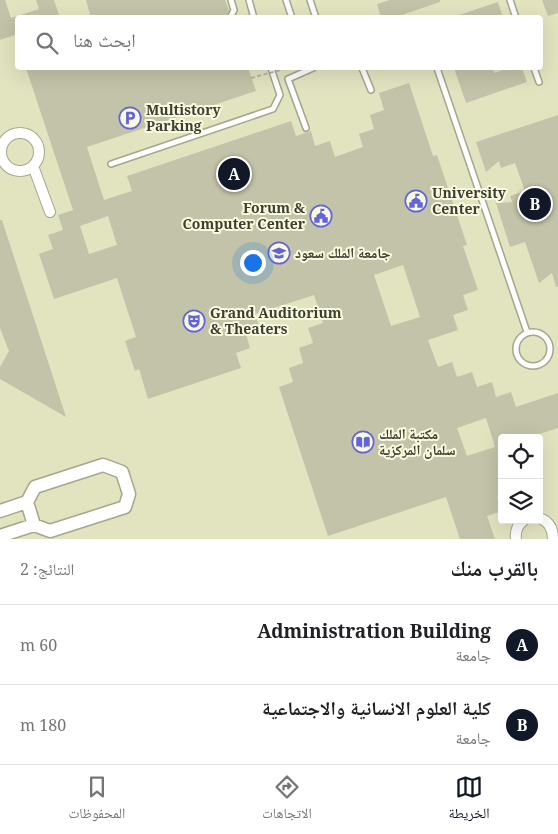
<!DOCTYPE html>
<html lang="ar">
<head>
<meta charset="utf-8">
<style>
	:root { --surface:#fff; --page:#f2f2f2; --text:#202124; --muted:#757577; --line:#e0e0e0; --accent:#111827 }
	body { margin:0; font-family:"Noto Serif","Noto Naskh Arabic",serif; background:var(--page); color:var(--text); direction:rtl }
	.controls { position:absolute; right:15px; bottom:15px; display:grid; overflow:hidden; border-radius:5px; box-shadow:0 5px 20px #0002 }
	.controls button { width:45px; height:45px; display:grid; place-items:center; padding:0; border:0; border-bottom:1px solid var(--line); background:var(--surface); color:var(--text); font:25px sans-serif }
	.you { position:absolute; left:252px; top:262px; width:18px; height:18px; margin:-12px; border:4px solid #fff; border-radius:50%; background:#1a73e8; box-shadow:0 0 0 8px #1a73e833 }
	.badge { display:grid; place-items:center; width:32px; height:32px; border-radius:50%; background:var(--accent); color:#fff; font-size:16px; font-weight:700 }
	.pin { position:absolute; translate:-50% -50%; border:2px solid #fff; box-shadow:0 1px 5px #0006 }
	.list { margin:0; padding:0; list-style:none }
	h2 { display:flex; justify-content:space-between; align-items:center; height:65px; margin:0; padding:0 20px; font-size:21px }
	h2 small { font-size:16px; font-weight:400; color:var(--muted) }
	.list li { display:grid; grid-template-columns:32px 1fr auto; gap:15px; align-items:center; box-sizing:border-box; height:80px; padding:0 20px; border-top:1px solid var(--line) }
	.list b { display:block; font-size:19px; white-space:nowrap }
	.list p { margin:0; font-size:16px; white-space:nowrap; color:var(--muted) }
	.list em { font-size:16px; font-style:normal; color:var(--muted) }
	.icon { flex:none; width:28px; height:28px; fill:none; stroke:currentColor; stroke-width:2; stroke-linecap:round; stroke-linejoin:round }
	.map { position:relative; flex:none; width:558px; height:539px; overflow:hidden; direction:ltr }
	.search { position:absolute; background:var(--surface); box-shadow:0 5px 20px #0002; left:15px; right:15px; top:15px; height:55px; display:flex; align-items:center; gap:12px; box-sizing:border-box; padding:0 18px; border-radius:5px; color:var(--muted); font-size:19px }
	.sheet { height:225px; background:var(--surface) }
	nav { display:flex; justify-content:space-around; align-items:center; box-sizing:border-box; height:70px; border-top:1px solid var(--line); background:var(--surface); font-size:14px; color:var(--muted) }
	nav a { display:grid; justify-items:center; gap:2px }
	nav .on { color:var(--accent) }
	.map>svg:first-child { display:block }
</style>
</head>
<body>
<div class="map">
<svg width="558" height="539" viewBox="0 0 558 539">
	<rect width="100%" height="100%" fill="#ebedd1"/>
	<path fill="#e2e4c0" fill-rule="evenodd" d="M0,0H558V539H0ZM18,18H540V68H18ZM502,438H539V520H502Z"/>
	<path fill="#c2c3a8" fill-rule="evenodd" d="M0,0H5L11,18L18,16V34L0,40Z
		M36,0H54L60,18H18V16L39,9Z
		M86,0H225L229,11L227,18H91Z
		M390,0H440V2L393,18H381L377,4Z
		M542,0H558V13L548,16Z
		M498,2L503,18H456V16Z
		M26,68H248L256,91L87,147L104,200L132,191L127,176L291,121L296,136L311,131L315,146L330,141L335,157L363,147L359,134L374,129L370,115L384,110L379,93L409,83L433,156L437,155L467,245L463,246L478,290L463,295L468,310L453,315L458,330L428,340L438,367L452,362L457,377L472,372L477,387L492,382L496,397L511,392L516,407L558,393V428L527,438H502V495L497,497L502,511L487,516L495,539H460L446,497L328,536L279,387L293,382L289,368L303,363L299,348L313,343L308,328L323,323L314,295L255,314L260,329L246,334L250,348L236,353L241,368L148,399L139,369L135,371L125,341L136,337L117,278L54,299L39,254L53,249L48,235L63,230L58,215L73,210ZM108,216L117,245L89,254L80,226ZM403,265L420,317L391,326L374,275ZM486,418L495,447L467,456L457,428Z
		M454,68H493L494,73L509,68H522L527,82L466,103Z
		M558,115V287H556L552,273L539,283L525,242L510,247L496,203L512,202L510,196L525,191L515,163L501,168L499,161L486,172L476,142Z
		M0,220H2L66,417L0,379V367L9,351L0,328Z"/>
	<g fill="none" stroke-linecap="round" stroke-linejoin="round">
		<g stroke="#a5a68b" stroke-width="8">
			<path id="service" d="M249,0L254,18
				M286,0L292,18
				M310,0L316,18
				M510,0L516,18
				M231,16L234,10L231,0
				M362,68L371,90
				M437,68L527,332
				M534,68L539,82
				M306,128L288,79L313,68
				M111,164L273,109L280,95L271,68
				M516 349a17 17 0 1 1 34 0a17 17 0 1 1-34 0Z"/>
		</g>
		<g stroke="#a5a68b" stroke-width="12">
			<path id="minor" d="M1 152a19 19 0 1 1 38 0a19 19 0 1 1-38 0Z
				M33,166L50,212
				M539,518C549,521 553,529 553,539
				M516,539C515,531 517,525 524,520"/>
		</g>
		<g stroke="#a5a68b" stroke-width="15">
			<path id="tertiary" d="M0,511L27,502L35,487L103,465L122,472L129,494L125,507L50,531L34,525L27,502
				M0,536L34,525"/>
		</g>
		<use href="#service" stroke="#fff" stroke-width="5"/>
		<use href="#minor" stroke="#fff" stroke-width="10"/>
		<use href="#tertiary" stroke="#fff" stroke-width="12"/>
		<path stroke="#b6b8a1" stroke-width="2" stroke-dasharray="4 2.5" stroke-linecap="butt" d="M251,78L288,68"/>
	</g>
	<defs>
		<g id="parking-ring" transform="scale(1.125)"><circle r="9.5" fill="#f9fade" stroke="#6364dd" stroke-width="1.5"/><path d="M-3.5-5.5H1a3.5 3.5 0 0 1 0 7H-1V5.5H-3.5ZM-1-3.4V-.6H.8a1.4 1.4 0 0 0 0-2.8Z" fill="#6364dd"/></g>
		<g id="civic-ring" transform="scale(1.125)"><circle r="9.5" fill="#f9fade" stroke="#6364dd" stroke-width="1.5"/><path d="M-.6-6.5H3V-4.5H.6V-3L4-1V1h2V6H-6V1h2V-1L-.6-3ZM-1.2 2.5V6h2.4V2.5Z" fill="#6364dd"/></g>
		<g id="university-ring" transform="scale(1.125)"><circle r="9.5" fill="#f9fade" stroke="#6364dd" stroke-width="1.5"/><path d="M0-5L7-2L0 1L-7-2ZM-4 1L0 2.5L4 1V4Q0 6-4 4Z" fill="#6364dd"/></g>
		<g id="theatre-ring" transform="scale(1.125)"><circle r="9.5" fill="#f9fade" stroke="#6364dd" stroke-width="1.5"/><path d="M-5-5.5Q0-4 5-5.5V0Q5 5 0 6Q-5 5-5 0ZM-3.3-2.5H-1v1.5H-3.3ZM1-2.5H3.3v1.5H1ZM-2.8 1Q0 5.5 2.8 1Z" fill="#6364dd"/></g>
		<g id="library-ring" transform="scale(1.125)"><circle r="9.5" fill="#f9fade" stroke="#6364dd" stroke-width="1.5"/><path d="M-6-4Q-3-5.5-.7-3.5V5Q-3 3-6 4ZM6-4Q3-5.5 .7-3.5V5Q3 3 6 4Z" fill="#6364dd"/></g>
	</defs>
	<g fill-rule="evenodd">
		<use href="#parking-ring" x="130" y="118"/>
		<use href="#civic-ring" x="416" y="201"/>
		<use href="#civic-ring" x="321" y="216"/>
		<use href="#university-ring" x="279" y="253"/>
		<use href="#theatre-ring" x="194" y="321"/>
		<use href="#library-ring" x="363" y="442"/>
	</g>
	<g text-anchor="middle" stroke-width="4" stroke-linejoin="round" paint-order="stroke">
		<g font-size="14" font-weight="bold" fill="#3d3e33" stroke="#f9fade" text-anchor="start">
			<text x="146" y="115">Multistory<tspan x="146" dy="16">Parking</tspan></text>
			<text x="432" y="198">University<tspan x="432" dy="16">Center</tspan></text>
			<text x="305" y="213" text-anchor="end">Forum &amp;<tspan x="305" dy="16">Computer Center</tspan></text>
			<text x="295" y="258">جامعة الملك سعود</text>
			<text x="210" y="318">Grand Auditorium<tspan x="210" dy="16">&amp; Theaters</tspan></text>
			<text x="379" y="439">مكتبة الملك<tspan x="379" dy="16">سلمان المركزية</tspan></text>
		</g>
	</g>
</svg>
<div class="controls">
<button><svg class="icon" aria-label="locate" viewBox="0 0 24 24"><circle cx="12" cy="12" r="6"/><path d="M12 2v4M12 18v4M2 12h4M18 12h4"/></svg></button>
<button><svg class="icon" aria-label="layers" viewBox="0 0 24 24"><path d="M12 4l9 5-9 5-9-5zM3 14l9 5 9-5"/></svg></button>
</div>
<div class="you"></div>
<div class="pin badge" style="left:234px;top:174px">A</div>
<div class="pin badge" style="left:535px;top:204px">B</div>
<div class="search"><svg class="icon" aria-label="search" viewBox="0 0 24 24"><circle cx="10" cy="10" r="6"/><path d="M15 15l6 6"/></svg>ابحث هنا</div>
</div>
<section class="sheet">
<h2>بالقرب منك<small>النتائج: 2</small></h2>
<ul class="list">
<li><span class="badge">A</span><div><b>Administration Building</b><p>جامعة</p></div><em>60 m</em></li>
<li><span class="badge">B</span><div><b>كلية العلوم الانسانية والاجتماعية</b><p>جامعة</p></div><em>180 m</em></li>
</ul>
</section>
<nav>
<a class="on"><svg class="icon" aria-label="map" viewBox="0 0 24 24"><path d="M3 6l6-2 6 2 6-2v14l-6 2-6-2-6 2zM9 4v14M15 6v14"/></svg>الخريطة</a>
<a><svg class="icon" aria-label="directions" viewBox="0 0 24 24"><path d="M12 3l9 9-9 9-9-9zM9 14v-3h6M13 9l2 2-2 2"/></svg>الاتجاهات</a>
<a><svg class="icon" aria-label="saved" viewBox="0 0 24 24"><path d="M7 4h10v16l-5-4-5 4z"/></svg>المحفوظات</a>
</nav>
</body>
</html>
